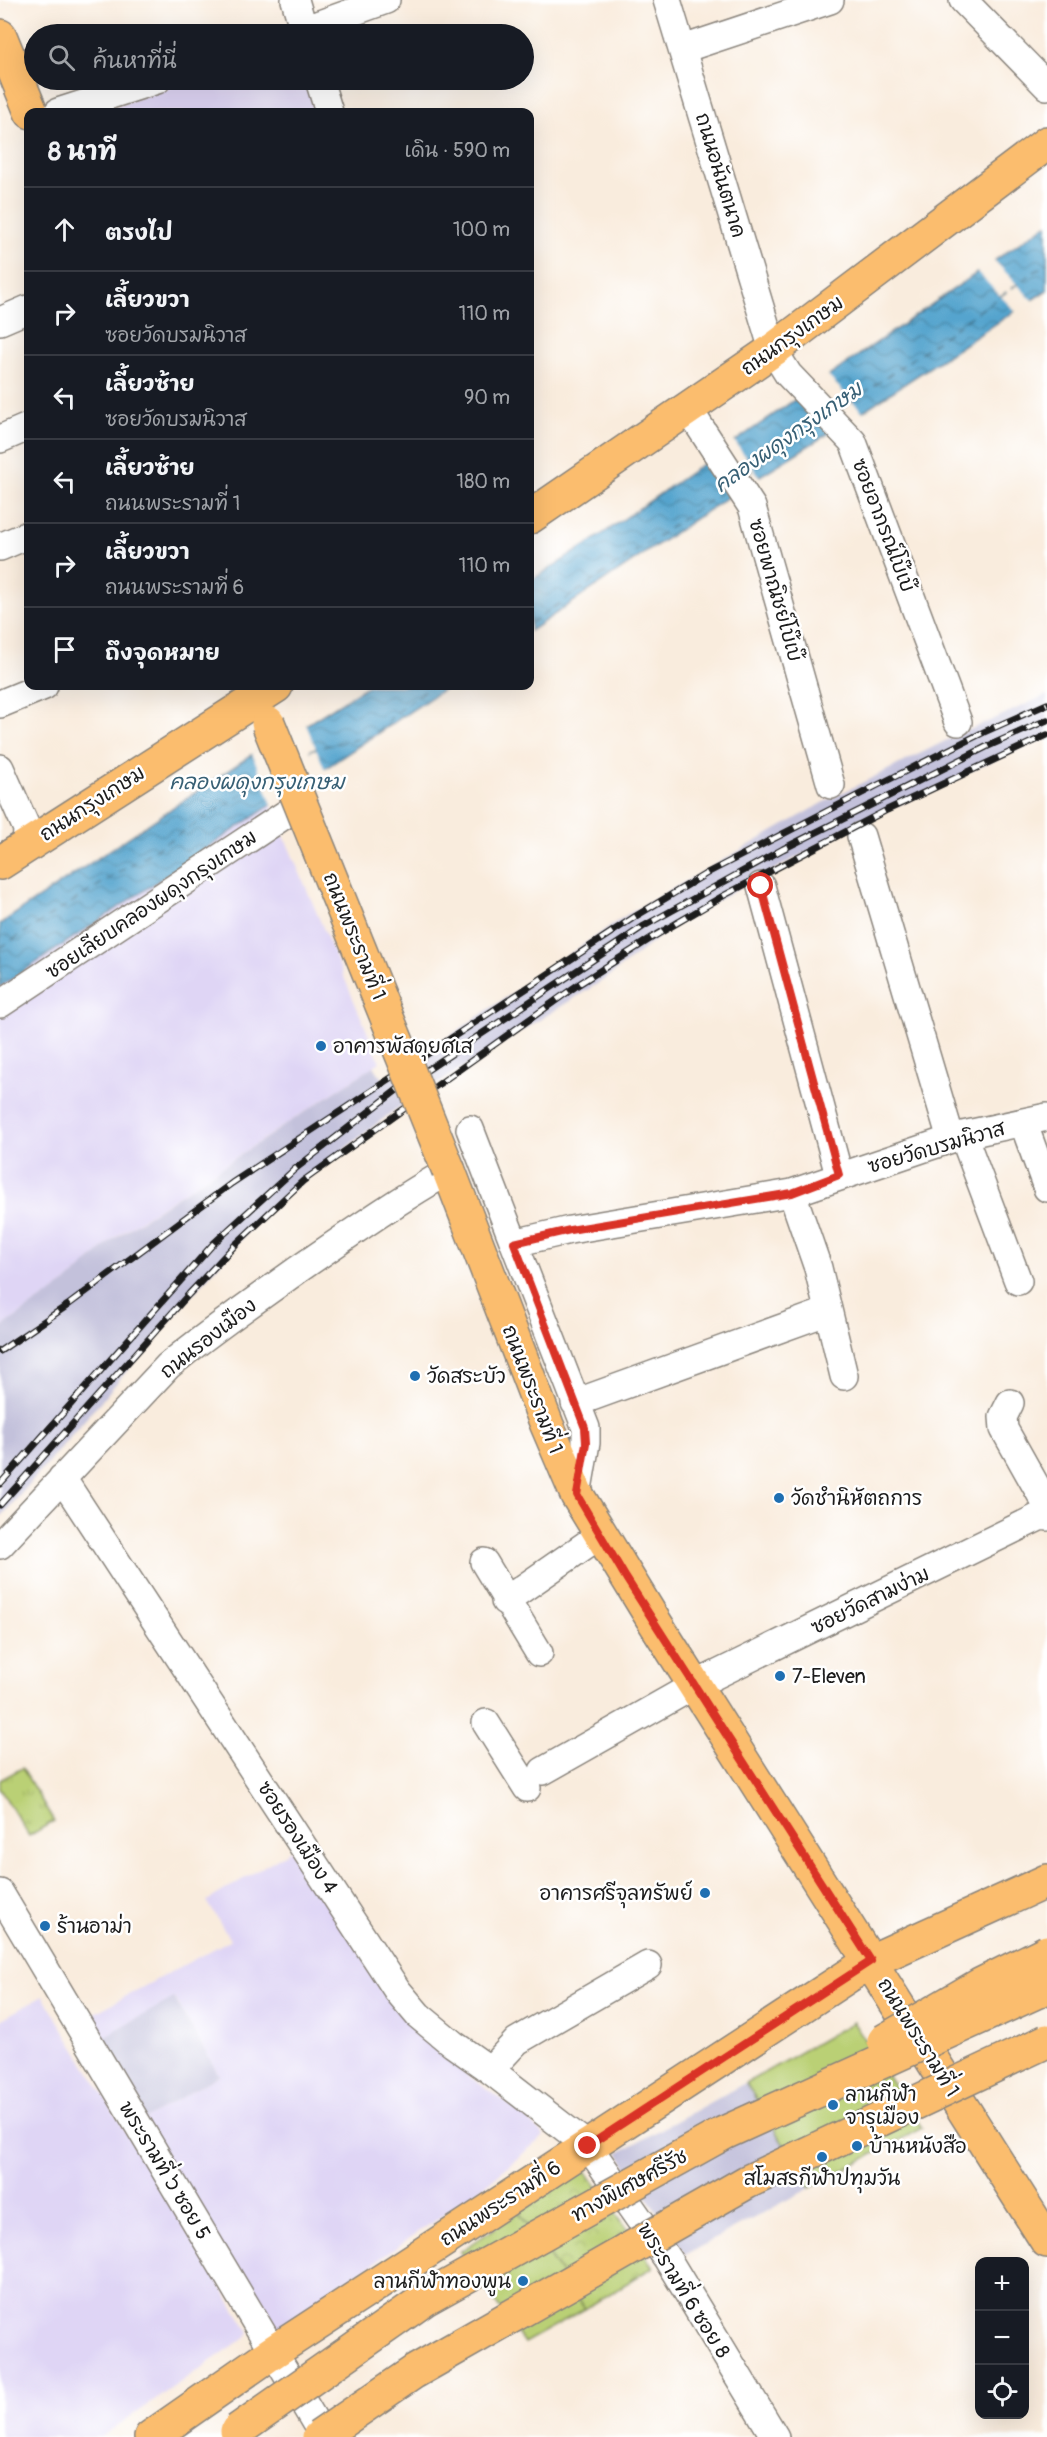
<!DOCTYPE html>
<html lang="th">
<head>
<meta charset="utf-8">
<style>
	:root { --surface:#171b24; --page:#20242c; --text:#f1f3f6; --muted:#9ea1a6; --line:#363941 }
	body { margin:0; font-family:Pangolin,"Playpen Sans Thai",sans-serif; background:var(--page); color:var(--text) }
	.controls { position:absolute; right:18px; bottom:18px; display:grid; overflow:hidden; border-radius:12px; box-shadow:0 6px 24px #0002 }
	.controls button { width:54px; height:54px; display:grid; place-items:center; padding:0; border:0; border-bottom:2px solid var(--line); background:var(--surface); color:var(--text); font:30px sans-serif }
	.stop { position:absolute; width:18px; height:18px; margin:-14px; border:4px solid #d93025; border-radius:50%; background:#fff }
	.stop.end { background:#d93025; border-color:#fff; box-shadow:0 2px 6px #0008 }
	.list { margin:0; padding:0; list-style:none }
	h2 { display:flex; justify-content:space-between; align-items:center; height:78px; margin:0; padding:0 24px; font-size:26px }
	h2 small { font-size:20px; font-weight:400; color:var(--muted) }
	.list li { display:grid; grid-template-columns:39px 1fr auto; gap:18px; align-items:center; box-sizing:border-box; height:84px; padding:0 24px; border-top:2px solid var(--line) }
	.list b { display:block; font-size:22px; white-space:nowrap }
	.list p { margin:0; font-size:20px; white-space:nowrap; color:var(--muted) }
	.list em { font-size:20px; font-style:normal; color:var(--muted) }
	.icon { flex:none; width:33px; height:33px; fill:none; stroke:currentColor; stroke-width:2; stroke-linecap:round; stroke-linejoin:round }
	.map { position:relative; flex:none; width:1047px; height:2437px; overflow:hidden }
	.search { position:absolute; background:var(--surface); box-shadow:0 6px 24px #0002; left:24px; top:24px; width:510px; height:66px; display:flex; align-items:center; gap:15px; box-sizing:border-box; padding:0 21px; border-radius:33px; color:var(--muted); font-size:22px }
	.panel { position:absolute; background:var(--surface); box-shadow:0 6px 24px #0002; left:24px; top:108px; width:510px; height:582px; border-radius:12px }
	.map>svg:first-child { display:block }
</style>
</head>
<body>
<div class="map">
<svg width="1047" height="2437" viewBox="0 0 1047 2437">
	<defs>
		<pattern id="grass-tufts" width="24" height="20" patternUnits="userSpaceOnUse" patternTransform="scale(1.5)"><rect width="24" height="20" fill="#bad074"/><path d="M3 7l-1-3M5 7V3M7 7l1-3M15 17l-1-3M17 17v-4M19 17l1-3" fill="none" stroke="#9fb264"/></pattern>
		<pattern id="park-crowns" width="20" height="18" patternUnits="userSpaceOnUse" patternTransform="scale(1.5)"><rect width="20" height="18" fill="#bad074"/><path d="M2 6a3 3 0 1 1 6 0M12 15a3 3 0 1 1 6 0" fill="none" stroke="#9fb264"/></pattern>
		<pattern id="water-waves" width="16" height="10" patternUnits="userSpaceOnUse" patternTransform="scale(1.5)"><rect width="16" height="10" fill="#54a4ce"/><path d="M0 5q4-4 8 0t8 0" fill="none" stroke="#4585a6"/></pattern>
	</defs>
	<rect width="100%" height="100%" fill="#fff"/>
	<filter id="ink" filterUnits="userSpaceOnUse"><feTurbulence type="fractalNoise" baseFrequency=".0167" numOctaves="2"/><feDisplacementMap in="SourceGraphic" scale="12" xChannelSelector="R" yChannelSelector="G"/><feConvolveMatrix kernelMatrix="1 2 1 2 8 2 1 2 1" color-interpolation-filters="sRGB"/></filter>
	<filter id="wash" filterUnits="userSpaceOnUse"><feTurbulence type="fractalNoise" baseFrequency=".008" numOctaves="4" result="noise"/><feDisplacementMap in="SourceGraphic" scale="24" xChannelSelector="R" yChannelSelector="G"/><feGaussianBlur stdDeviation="1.35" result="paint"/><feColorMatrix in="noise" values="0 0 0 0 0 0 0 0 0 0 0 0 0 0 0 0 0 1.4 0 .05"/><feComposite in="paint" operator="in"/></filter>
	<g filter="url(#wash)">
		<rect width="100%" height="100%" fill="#f9ecdd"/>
		<path fill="#dfd5f5" d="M192,80H306L316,112H97Z
			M271,805L380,1062L114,1238L66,1283L0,1328V987Z
			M291,1850L354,1944L422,2038L470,2077L524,2115L544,2136L484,2186L280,2329L261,2323L143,2120L219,2075L175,1999L94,2042L80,2021L230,1940L207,1901Z
			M43,1996L250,2334L101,2437H0V2020Z"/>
		<path fill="#c3c1db" d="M1047,695V739L1020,748L854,826L678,922L608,977L392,1112L265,1211L0,1518V1328L66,1283L112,1240L374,1066L384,1081L625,916L830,799L947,740Z
			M174,1998L219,2075L143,2120L94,2042Z
			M745,2083L810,2188L685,2255L618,2153Z"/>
		<path fill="url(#grass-tufts)" stroke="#6b7648" stroke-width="1.5" d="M22,1768L54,1821L29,1836L0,1789V1780Z"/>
		<path fill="url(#park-crowns)" stroke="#6b7648" stroke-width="1.5" d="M584,2168L653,2267L585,2309L519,2212Z"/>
		<path fill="#bad074" stroke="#6b7648" stroke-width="1.5" d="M853,2022L922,2128L810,2188L746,2083Z
			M519,2212L585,2309L524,2343L460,2252Z"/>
		<path fill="url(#water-waves)" stroke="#386075" stroke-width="1.5" d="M1047,224V290L842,425L747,484L530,631V581L585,546Z
			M367,686H448L0,987V924L275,739L306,725Z"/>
		<path fill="#f9ecdd" d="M992,258L1034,302L1017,313L975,270Z
			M826,374L865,414L835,434L796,395Z
			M733,439L761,479L737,495L709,455Z
			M305,722L326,772L273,807L252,753Z"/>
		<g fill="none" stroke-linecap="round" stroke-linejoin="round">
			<path stroke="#386075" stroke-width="1.5" stroke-dasharray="8 6" stroke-linecap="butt" d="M840,410L1047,263
				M746,475L818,425
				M530,624L725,490
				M298,759L313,749L372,736L405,705L430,686
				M0,948L271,776"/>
		</g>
	</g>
	<g filter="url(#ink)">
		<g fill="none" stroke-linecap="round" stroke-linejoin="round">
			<g stroke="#8a847c" stroke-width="30">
				<path id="minor" d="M295,0L305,34
					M667,0L773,350L788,374L853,442L958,722
					M963,0L1047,86
					M292,34L386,0
					M683,49L830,0
					M319,80L329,112
					M58,112L157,80
					M0,321L28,309
					M689,410L752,507L831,785
					M0,439L28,427
					M0,547L28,535
					M0,704L44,686
					M0,768L27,829L26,846
					M861,836L951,1139
					M761,886L839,1175
					M0,1004L301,804
					M1023,1122L1047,1188
					M470,1129L514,1243
					M963,1135L1018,1281
					M792,1193L818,1268L844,1376
					M575,1403L815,1316
					M1010,1403L1003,1417L1004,1429L1045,1502L1047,1517
					M62,1478L397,1990L418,2015L453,2044L490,2070L588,2146L668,2260L775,2437
					M577,1495L586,1443V1428L514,1243L570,1230L792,1193L963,1135L1047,1117
					M0,1545L168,1366C209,1332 253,1302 296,1271C347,1236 396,1201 449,1171
					M484,1562L539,1653
					M505,1601L600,1535
					M486,1723L527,1788
					M543,1771L695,1685L1045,1514
					M0,1893L324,2437
					M490,2070L517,2041L648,1965"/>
			</g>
			<g stroke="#8a847c" stroke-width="36">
				<path id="major" d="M0,36L31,112
					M530,517L773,350L1047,143
					M0,863L276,686
					M449,1171L547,1425L577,1495L654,1621L1047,2241
					M151,2437L273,2352L871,1961L1047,1881"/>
			</g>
			<use href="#minor" stroke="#fff" stroke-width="27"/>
			<use href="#major" stroke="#fbbd6e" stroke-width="33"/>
			<g stroke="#1c1c1c" stroke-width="7">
				<path id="rail" d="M0,1351L68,1305L232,1183L636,916L709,872L876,786L984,732L1047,704
					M0,1484L214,1243L295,1169L397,1090L644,926L783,849L986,747L1047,720
					M0,1505L189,1294L236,1244L303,1181L579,984L653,937L723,896L887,810L1047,735"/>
			</g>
			<use href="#rail" stroke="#fff" stroke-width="4.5" stroke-dasharray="14" stroke-linecap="butt"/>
			<g stroke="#8a847c" stroke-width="36" stroke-linecap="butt">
				<path id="major-bridge" d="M268,723L449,1171"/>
			</g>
			<g stroke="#8a847c" stroke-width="36" stroke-linecap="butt">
				<path id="highway-bridge" d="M884,2041L980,1985L1047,1952
					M237,2431L425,2299L724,2133L1047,1987
					M319,2437L414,2372L747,2182L1047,2041"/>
			</g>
			<use href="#major-bridge" stroke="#fbbd6e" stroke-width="33"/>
			<use href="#highway-bridge" stroke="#fbbd6e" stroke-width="33"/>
		</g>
	</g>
	<g fill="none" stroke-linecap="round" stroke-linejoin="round" filter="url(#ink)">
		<path stroke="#d93025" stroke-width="8" d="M588,2146L871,1961L626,1578L577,1495L586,1443L585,1428L514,1243L570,1230L792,1193L839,1175L761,886"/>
	</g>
	<g fill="#1f6fb2" stroke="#fff" stroke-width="2">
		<circle cx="321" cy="1046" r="6"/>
		<circle cx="415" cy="1376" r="6"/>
		<circle cx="779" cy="1498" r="6"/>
		<circle cx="780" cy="1676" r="6"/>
		<circle cx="705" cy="1893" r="6"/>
		<circle cx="45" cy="1926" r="6"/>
		<circle cx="833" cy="2105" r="6"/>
		<circle cx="857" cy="2146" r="6"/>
		<circle cx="822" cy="2157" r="6"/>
		<circle cx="523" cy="2281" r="6"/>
	</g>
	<g text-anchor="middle" stroke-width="5" stroke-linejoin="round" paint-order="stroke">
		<g font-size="20" fill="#1c1c1c" stroke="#fff">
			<text transform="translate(721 175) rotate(73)" y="7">ถนนอนันตนาค</text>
			<text transform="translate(792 335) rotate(-36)" y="7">ถนนกรุงเกษม</text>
			<text transform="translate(884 525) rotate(69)" y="7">ซอยอาภรณ์โบ๊เบ๊</text>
			<text transform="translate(776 590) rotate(74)" y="7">ซอยพาณิชย์โบ๊เบ๊</text>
			<text transform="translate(92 803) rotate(-33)" y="7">ถนนกรุงเกษม</text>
			<text transform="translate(151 904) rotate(-34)" y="7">ซอยเลียบคลองผดุงกรุงเกษม</text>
			<text transform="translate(355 936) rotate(68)" y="7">ถนนพระรามที่ 1</text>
			<text transform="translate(936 1147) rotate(-16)" y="7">ซอยวัดบรมนิวาส</text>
			<text transform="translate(208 1338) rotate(-38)" y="7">ถนนรองเมือง</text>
			<text transform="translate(533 1389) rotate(69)" y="7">ถนนพระรามที่ 1</text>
			<text transform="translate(870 1600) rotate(-26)" y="7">ซอยวัดสามง่าม</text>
			<text transform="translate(298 1837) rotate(57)" y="7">ซอยรองเมือง 4</text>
			<text transform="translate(919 2037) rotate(58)" y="7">ถนนพระรามที่ 1</text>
			<text transform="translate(165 2170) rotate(59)" y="7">พระรามที่ ๖ ซอย 5</text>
			<text transform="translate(629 2185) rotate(-29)" y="7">ทางพิเศษศรีรัช</text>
			<text transform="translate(500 2203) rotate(-33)" y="7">ถนนพระรามที่ 6</text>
			<text transform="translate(684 2290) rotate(58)" y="7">พระรามที่ 6 ซอย 8</text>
		</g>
		<g font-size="20" fill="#1c1c1c" stroke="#fff" text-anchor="start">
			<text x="333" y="1053">อาคารพัสดุยศเส</text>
			<text x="427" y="1383">วัดสระบัว</text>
			<text x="791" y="1505">วัดชำนิหัตถการ</text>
			<text x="792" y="1683">7-Eleven</text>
			<text x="693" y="1900" text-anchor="end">อาคารศรีจุลทรัพย์</text>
			<text x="57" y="1933">ร้านอาม่า</text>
			<text x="845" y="2101">ลานกีฬา<tspan x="845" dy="23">จารุเมือง</tspan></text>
			<text x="869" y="2153">บ้านหนังสือ</text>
			<text x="822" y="2185" text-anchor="middle">สโมสรกีฬาปทุมวัน</text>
			<text x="511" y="2288" text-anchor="end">ลานกีฬาทองพูน</text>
		</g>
		<g font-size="21" font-style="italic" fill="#386075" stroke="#fff">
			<text transform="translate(788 437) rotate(-35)" y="7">คลองผดุงกรุงเกษม</text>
			<text x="257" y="789">คลองผดุงกรุงเกษม</text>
		</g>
	</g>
</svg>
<div class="controls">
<button>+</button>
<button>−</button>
<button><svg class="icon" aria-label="locate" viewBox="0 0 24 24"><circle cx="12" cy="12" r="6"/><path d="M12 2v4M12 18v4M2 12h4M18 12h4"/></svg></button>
</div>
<div class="stop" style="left:761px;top:886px"></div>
<div class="stop end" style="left:588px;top:2146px"></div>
<div class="search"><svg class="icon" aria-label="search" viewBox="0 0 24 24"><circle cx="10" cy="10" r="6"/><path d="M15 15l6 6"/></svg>ค้นหาที่นี่</div>
<section class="panel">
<h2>8 นาที<small>เดิน · 590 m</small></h2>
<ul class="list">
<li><svg class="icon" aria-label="ahead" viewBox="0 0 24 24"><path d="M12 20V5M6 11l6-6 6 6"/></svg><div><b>ตรงไป</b></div><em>100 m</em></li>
<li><svg class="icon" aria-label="right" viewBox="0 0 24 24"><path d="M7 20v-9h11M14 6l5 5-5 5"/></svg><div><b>เลี้ยวขวา</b><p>ซอยวัดบรมนิวาส</p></div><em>110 m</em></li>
<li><svg class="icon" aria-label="left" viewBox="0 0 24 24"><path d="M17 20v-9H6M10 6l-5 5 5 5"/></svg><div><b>เลี้ยวซ้าย</b><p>ซอยวัดบรมนิวาส</p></div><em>90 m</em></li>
<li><svg class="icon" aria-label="left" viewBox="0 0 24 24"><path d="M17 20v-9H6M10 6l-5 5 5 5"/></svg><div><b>เลี้ยวซ้าย</b><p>ถนนพระรามที่ 1</p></div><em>180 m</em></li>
<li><svg class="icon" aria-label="right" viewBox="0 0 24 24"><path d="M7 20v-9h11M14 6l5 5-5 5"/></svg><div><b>เลี้ยวขวา</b><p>ถนนพระรามที่ 6</p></div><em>110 m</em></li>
<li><svg class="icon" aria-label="arrive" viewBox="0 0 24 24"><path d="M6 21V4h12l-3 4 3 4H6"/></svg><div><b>ถึงจุดหมาย</b></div></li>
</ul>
</section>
</div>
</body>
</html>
